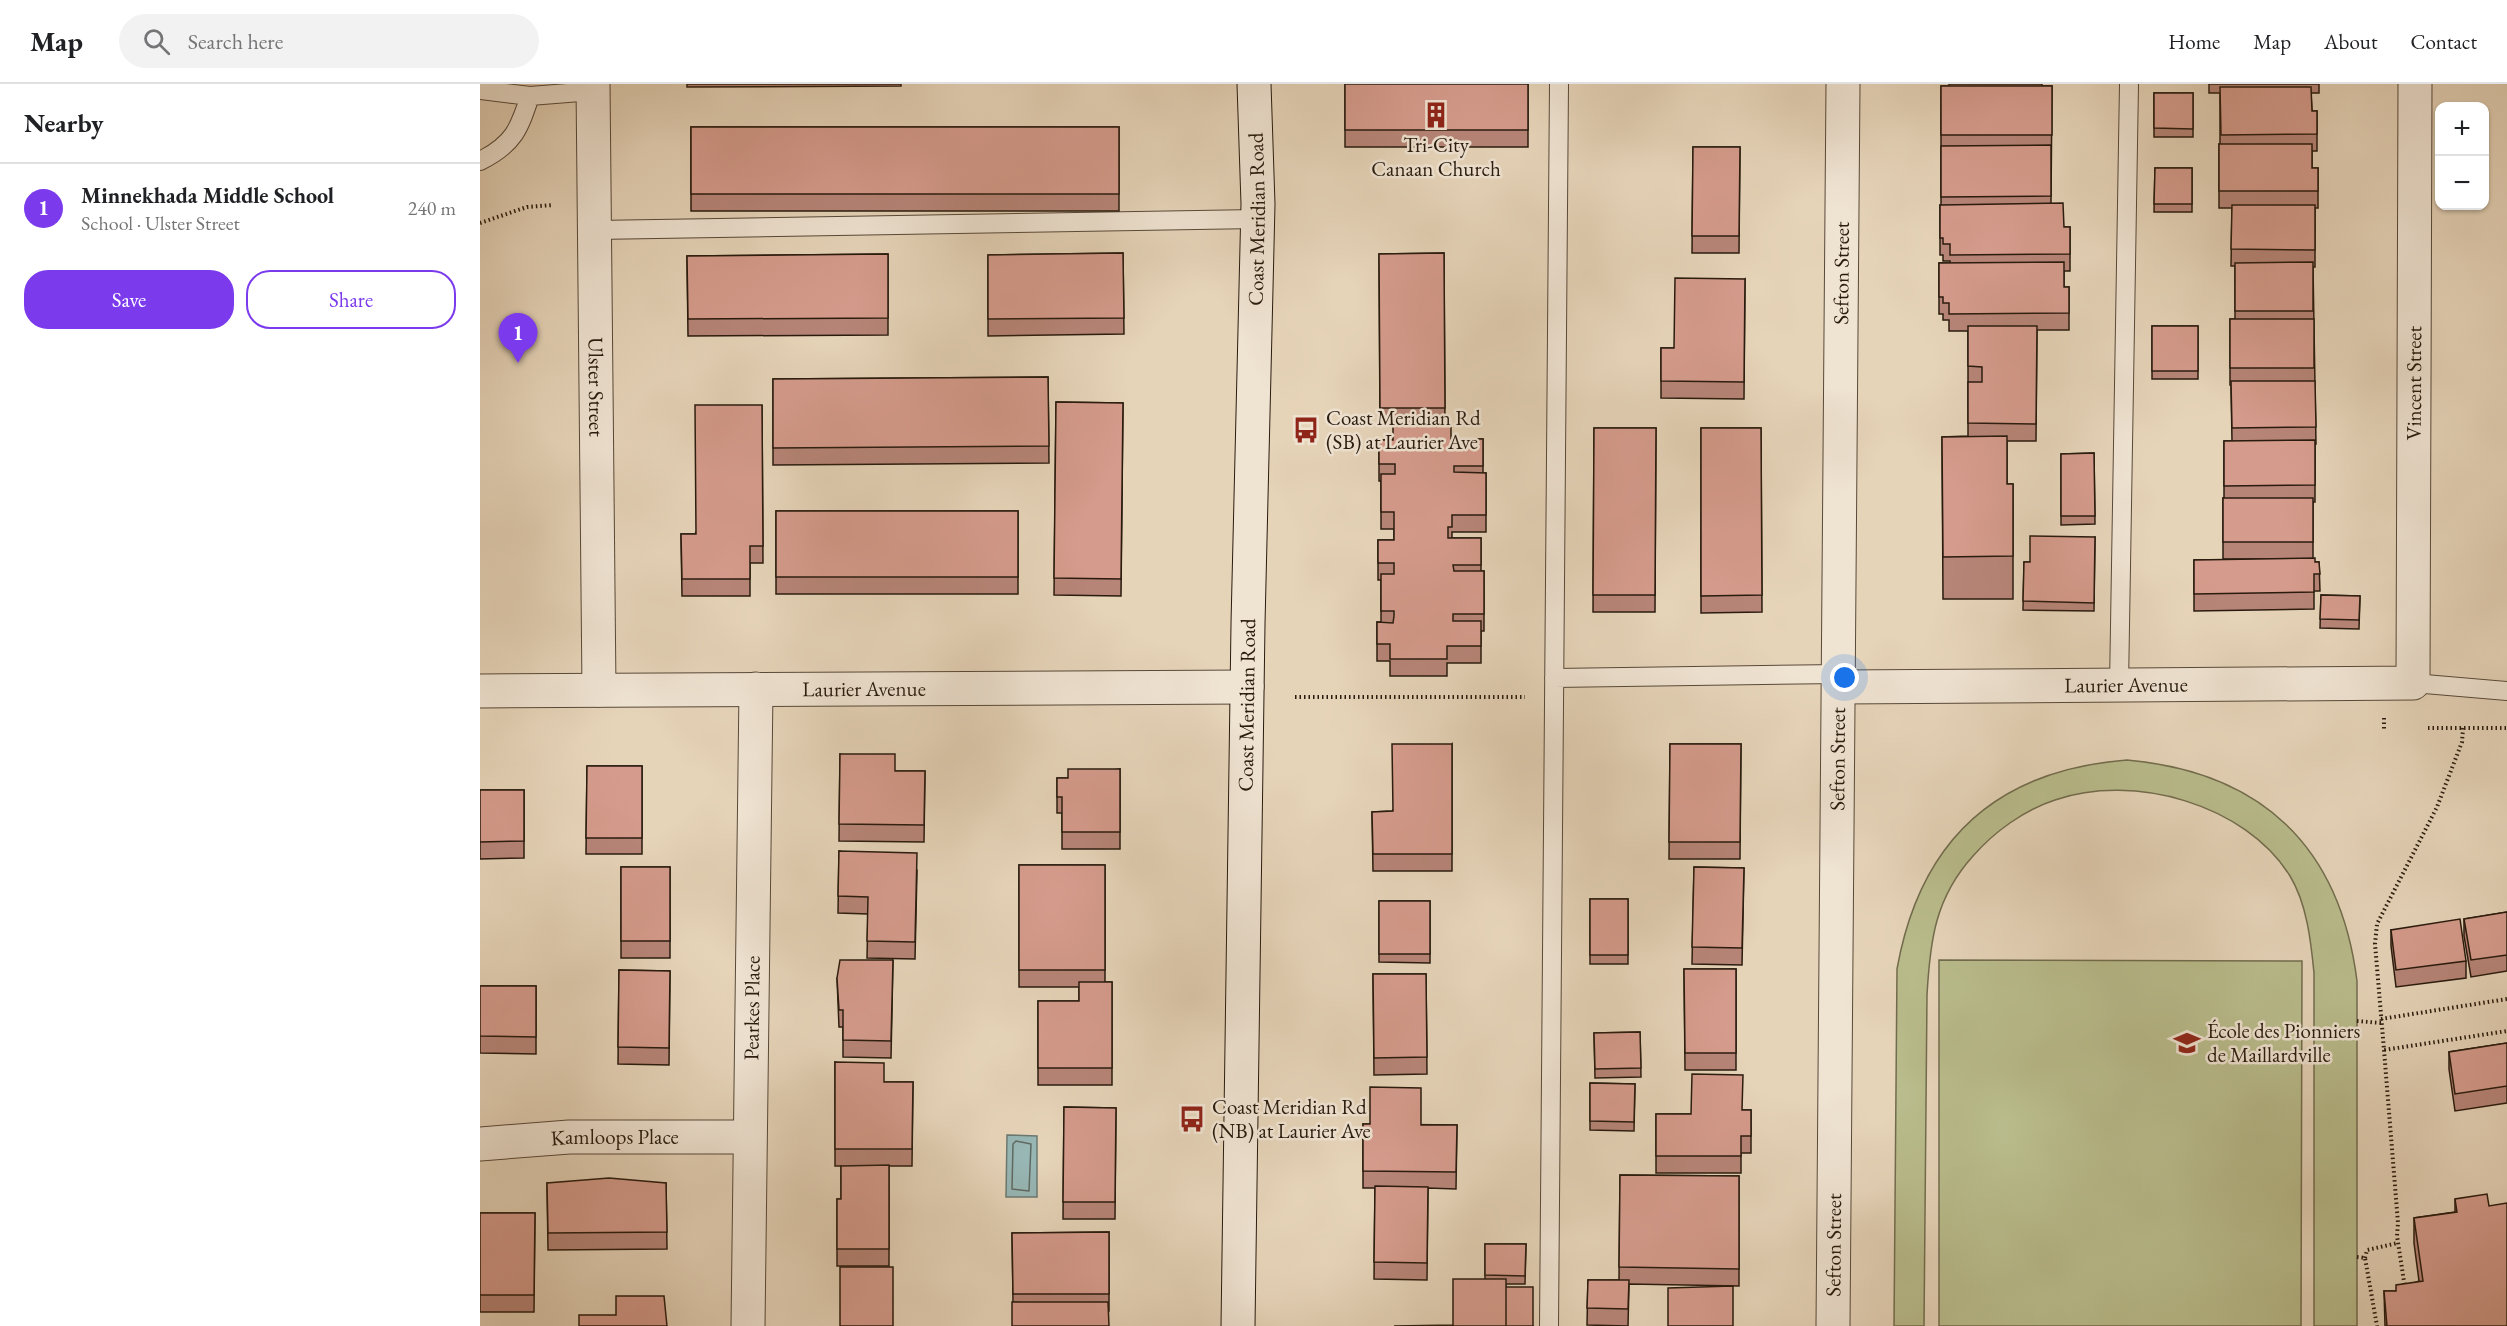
<!DOCTYPE html>
<html lang="en">
<head>
<meta charset="utf-8">
<style>
	:root { --surface:#fff; --page:#f2f2f2; --text:#202124; --muted:#757577; --line:#e0e0e0; --accent:#7c3aed }
	body { margin:0; font-family:"EB Garamond",serif; background:var(--page); color:var(--text) }
	.controls { position:absolute; right:18px; top:18px; display:grid; overflow:hidden; border-radius:12px; box-shadow:0 2px 4px #0004 }
	.controls button { width:54px; height:54px; display:grid; place-items:center; padding:0; border:0; border-bottom:2px solid var(--line); background:var(--surface); color:var(--text); font:30px sans-serif }
	.you { position:absolute; left:1365px; top:594px; width:21px; height:21px; margin:-15px; border:4px solid #fff; border-radius:50%; background:#1a73e8; box-shadow:0 0 0 9px #1a73e833 }
	.badge { display:grid; place-items:center; width:39px; height:39px; border-radius:50%; background:var(--accent); color:#fff; font-size:20px; font-weight:700 }
	.pin { position:absolute; translate:-50% -50px; filter:drop-shadow(0 2px 3px #0008) }
	.pin::after { content:''; position:absolute; top:32px; width:21px; height:18px; background:inherit; clip-path:polygon(0 0,100% 0,50% 100%) }
	.list { margin:0; padding:0; list-style:none }
	h2 { display:flex; justify-content:space-between; align-items:center; height:78px; margin:0; padding:0 24px; font-size:26px }
	h2 small { font-size:20px; font-weight:400; color:var(--muted) }
	.list li { display:grid; grid-template-columns:39px 1fr auto; gap:18px; align-items:center; box-sizing:border-box; height:90px; padding:0 24px; border-top:2px solid var(--line) }
	.list b { display:block; font-size:22px; white-space:nowrap }
	.list p { margin:0; font-size:20px; white-space:nowrap; color:var(--muted) }
	.list em { font-size:20px; font-style:normal; color:var(--muted) }
	.actions { display:flex; gap:12px; padding:18px 24px }
	.actions a { flex:1; padding:14px 0; border:2px solid var(--accent); border-radius:24px; text-align:center; font-size:21px; color:var(--accent) }
	.actions .main { background:var(--accent); color:#fff }
	.icon { flex:none; width:33px; height:33px; fill:none; stroke:currentColor; stroke-width:2; stroke-linecap:round; stroke-linejoin:round }
	.map { position:relative; flex:none; width:2027px; height:1242px; overflow:hidden }
	header { display:flex; align-items:center; gap:36px; box-sizing:border-box; height:84px; padding:0 30px; background:var(--surface); border-bottom:2px solid var(--line) }
	header strong { font-size:28px }
	nav { display:flex; gap:33px; margin-inline-start:auto; font-size:21px }
	.search { width:420px; height:54px; background:var(--page); display:flex; align-items:center; gap:15px; box-sizing:border-box; padding:0 21px; border-radius:33px; color:var(--muted); font-size:22px }
	main { display:flex }
	aside { flex:1; background:var(--surface) }
	.map>svg:first-child { display:block }
</style>
</head>
<body>
<header>
<strong>Map</strong>
<div class="search"><svg class="icon" aria-label="search" viewBox="0 0 24 24"><circle cx="10" cy="10" r="6"/><path d="M15 15l6 6"/></svg>Search here</div>
<nav><a>Home</a><a>Map</a><a>About</a><a>Contact</a></nav>
</header>
<main>
<aside>
<h2>Nearby<small></small></h2>
<ul class="list">
<li><span class="badge">1</span><div><b>Minnekhada Middle School</b><p>School · Ulster Street</p></div><em>240 m</em></li>
</ul>
<div class="actions"><a class="main">Save</a><a>Share</a></div>
</aside>
<div class="map">
<svg width="2027" height="1242" viewBox="0 0 2027 1242">
	<rect width="100%" height="100%" fill="#e6d4b9"/>
	<filter id="stains"><feTurbulence type="fractalNoise" baseFrequency=".00333" numOctaves="4"/><feColorMatrix values="0 0 0 0 .2 0 0 0 0 .09 0 0 0 0 .02 0 0 0 .5 -.17"/></filter>
	<radialGradient id="worn" r=".72"><stop offset=".6" stop-color="#630" stop-opacity="0"/><stop offset="1" stop-color="#630" stop-opacity=".3"/></radialGradient>
	<path fill="#b9bc8c" stroke="#716c4d" stroke-width="1.5" d="M1647,676C1782,688 1860,763 1877,897V1242H1834V889C1831,858 1827,820 1810,792C1765,720 1654,689 1575,716C1544,726 1514,748 1493,772C1455,814 1450,857 1447,911L1444,1242H1414L1417,885C1440,756 1517,686 1647,676Z
		M1459,876L1822,877L1821,1242H1459Z"/>
	<path fill="#97b7b5" stroke="#6b7972" stroke-width="1.5" d="M527,1051L557,1052V1113H526Z"/>
	<g fill="none" stroke-linecap="round" stroke-linejoin="round">
		<path stroke="#606962" stroke-width="1.5" d="M536,1057L551,1060L549,1107L532,1105L533,1060Z"/>
		<g stroke="#584939" stroke-width="20">
			<path id="lane" d="M0,6L50,12L113,7
				M0,77C34,60 39,45 50,12
				M115,146L777,135
				M1074,594L1360,590
				M1933,599L2027,607
				M1639,602L1649,0
				M1069,1242L1079,0"/>
		</g>
		<g stroke="#584939" stroke-width="35">
			<g id="street">
				<path id="s1" d="M113,0L119,606"/>
				<path id="s2" d="M1360,603L1933,599L1935,0"/>
				<path id="s3" d="M0,607L767,603"/>
				<path id="s4" d="M0,1060L89,1053H269"/>
				<path id="s5" d="M268,1242L276,605"/>
				<path id="s6" d="M1353,1242L1363,0"/>
			</g>
		</g>
		<g stroke="#291b0e" stroke-width="35">
			<g id="secondary">
				<path id="s7" d="M758,1242L768,540L778,120L774,0"/>
			</g>
		</g>
		<path stroke="#291b0e" stroke-width="4" stroke-dasharray="1.5 3" stroke-linecap="butt" d="M0,139L47,123L73,121
			M815,613H1045
			M1904,634V645
			M1948,644H2027
			M1983,644L1982,658L1957,723L1897,840L1895,860L1904,966L2027,947
			M1901,935L2027,915
			M1877,937L1901,939
			M1904,966L1918,1139L1917,1152L1925,1204
			M1877,1173L1885,1174L1897,1242
			M1885,1174L1887,1166L1918,1159"/>
		<use href="#lane" stroke="#efe3d2" stroke-width="18"/>
		<use href="#street" stroke="#efe3d2" stroke-width="33"/>
		<use href="#secondary" stroke="#efe3d2" stroke-width="33"/>
	</g>
	<path fill="#b78578" stroke="#291b0e" stroke-width="1.5" d="M207,0H421V2L207,3Z
		M865,0H1048V63H865Z
		M1469,0H1562V2H1572L1571,120L1584,143H1590V187H1584V203H1589V246H1557L1556,357H1527V400H1533V515H1463L1462,353L1488,352V247H1469V236H1463V230H1459V179H1470V177H1463V171H1460V121H1461V2H1469Z
		M1729,0H1839V9H1831L1832,27H1837V67H1832V84H1838V124H1835V183H1833L1836,360H1835V418H1833V474L1835,478H1839L1840,507H1834V525L1714,527V476L1798,475H1743V414H1744V357H1752L1751,301H1750V235H1755V182H1751L1752,124H1739V60H1740V9H1729Z
		M1674,9H1713V53H1674Z
		M211,43H639V127H211Z
		M1213,63H1260L1259,169H1212Z
		M1675,84H1712V128H1674Z
		M643,169L644,250L508,252V171Z
		M964,169L965,341H900L899,170Z
		M408,170V251L208,252L207,172Z
		M1265,195L1264,315L1181,314V264H1194Z
		M1672,242H1718V295H1672Z
		M568,293L569,379L293,381V295Z
		M576,318L643,319L641,512L574,511Z
		M282,321L283,479H270V512H202L201,450H215Z
		M1114,344H1176L1175,528H1113Z
		M1221,344H1281L1282,528L1221,529Z
		M971,355H1003V389H1006V448H972V454H1001V487H1004V547H1001V579H967V592H910V577H897V538H901V496H898V456H914V445H901V397H899V356Z
		M1614,369L1615,440L1581,441V370Z
		M296,427H538V510H296Z
		M1615,453L1614,527L1543,526L1544,478H1550Z
		M1841,511L1880,512L1879,545L1840,544Z
		M972,660V787H893L892,728L912,727Z
		M1190,660H1261L1260,775H1189Z
		M360,670L415,687H445L444,758L359,757Z
		M107,682H162V770H106Z
		M640,685V765H582V729H577V694H588Z
		M0,706H44V774L0,775Z
		M359,767L437,786L435,875L387,874L388,830L358,829Z
		M539,781H625V898H632V1001H558V917H599V903H539Z
		M141,783H190V874H141Z
		M1214,783L1264,784L1262,881L1212,880Z
		M1110,815H1148V880H1110Z
		M899,817H950V879L899,878Z
		M2027,828V887L1991,893L1984,852V835Z
		M1911,846L1986,877V894L1916,903L1911,862Z
		M413,876L411,974L363,973V943H359L357,894Z
		M1204,885H1256V986H1205Z
		M139,886L190,887L189,981L138,980Z
		M893,890H946L947,990L894,991Z
		M0,902H56V970L0,969Z
		M1160,948L1161,993L1115,994L1114,949Z
		M2027,959V1019L1975,1027L1969,985V968Z
		M355,978L404,998H433L432,1082H409V1182H357V1115H361V1082H355Z
		M1110,999L1155,1000L1154,1047L1110,1046Z
		M584,1023L636,1024L635,1135H583Z
		M1262,1026H1271V1069H1261V1089H1176V1030H1211Z
		M883,1040L977,1041L976,1105L948,1104L947,1196L894,1195L895,1104H883Z
		M1140,1091L1259,1092V1202L1149,1200L1148,1242L1107,1241L1108,1196H1139Z
		M67,1099H186L187,1165L68,1166Z
		M1975,1115L2027,1242H1905L1904,1207H1916L1939,1197L1934,1159V1134L1975,1128Z
		M0,1129H55L54,1228H0Z
		M629,1148V1227L533,1218L532,1149Z
		M1005,1160H1046L1045,1200H1026V1203L1053,1242L973,1241L1005,1195Z"/>
	<path fill="#d59b8c" stroke="#291b0e" stroke-width="1.5" d="M865,0H1048V46H865Z
		M1461,2H1572V51H1461Z
		M1740,3H1831L1832,27H1837V50L1741,51Z
		M1674,9H1713V45L1674,44Z
		M211,43H639V110H211Z
		M1739,60H1832V84H1838V107H1739Z
		M1571,61V112L1461,113V62Z
		M1213,63H1260L1259,152H1212Z
		M1675,84H1712V120H1674Z
		M1583,119L1584,143H1590V170L1470,171V160H1463V154H1460V121Z
		M1752,121H1835V166L1751,165Z
		M643,169L644,234L508,235V171Z
		M964,169L965,324H900L899,170Z
		M408,170V234L208,235L207,172Z
		M1584,178V203H1589V229L1469,230V219H1463V213H1459V179Z
		M1833,178V227H1755V179Z
		M1195,194L1265,195L1264,298L1181,297V264H1194Z
		M1750,235H1834V284H1750Z
		M1488,242H1557L1556,340L1488,339V298H1502V283L1488,282Z
		M1672,242H1718V287H1672Z
		M568,293L569,362L293,364V295Z
		M1751,297H1835L1836,343L1752,344Z
		M576,318L643,319L641,495L574,494Z
		M215,321H282L283,462H270V495H202L201,450H216Z
		M913,341L971,342V355H1003V382H974V388L1006,389V431H972V443H968V454H1001V481H973L974,487H1004V530H973V537H1001V562H967V575H910V560H897V538L913,539L914,532V527H901V490H914V479H898V456H914V428H901V390H915V380H899V356H913Z
		M1114,344H1176L1175,511H1113Z
		M1221,344H1281L1282,511L1221,512Z
		M1527,352V400H1533V472L1463,473L1462,353Z
		M1835,356V401L1744,402V357Z
		M1614,369L1615,432H1581V370Z
		M1743,414H1833V458H1743Z
		M296,427H538V493H296Z
		M1550,452L1615,453L1614,519L1543,517L1544,478H1550Z
		M1835,474V478H1839L1840,490H1834V508L1714,510V476Z
		M1841,511L1880,512L1879,536L1840,535Z
		M912,660H972V770H893L892,728L913,727Z
		M1190,660H1261L1260,758H1189Z
		M360,670H415V687H445L444,741L359,740Z
		M107,682H162V754H106Z
		M588,685H640V748H582V713H577V694H588Z
		M0,706H44V757L0,758Z
		M359,767L437,769L435,858L387,857L388,813L358,812Z
		M539,781H625V886H539Z
		M141,783H190V857H141Z
		M1214,783L1264,784L1262,864L1212,863Z
		M1110,815H1148V871H1110Z
		M899,817H950V870H899Z
		M2027,828V871L1991,876L1984,835Z
		M1980,835L1986,877L1916,886L1911,846Z
		M360,876H413L411,957L363,956V926H359L357,894Z
		M1204,885H1256V969H1205Z
		M139,886L190,887L189,964L138,963Z
		M893,890H946L947,973L894,974Z
		M599,898H632V984H558V917H599Z
		M0,902H56V953L0,952Z
		M1160,948L1161,984L1115,985L1114,949Z
		M2027,959V1002L1975,1010L1969,968Z
		M355,978L404,979V998H433L432,1065H355Z
		M1212,990L1263,991L1262,1026H1271V1052H1261V1072H1176V1030H1211Z
		M1110,999L1155,1000L1154,1038L1110,1037Z
		M890,1003L941,1004V1041H977L976,1088L883,1087V1040H890Z
		M584,1023L636,1024L635,1118H583Z
		M409,1081V1165H357V1115H361V1082Z
		M1140,1091L1259,1092V1185L1139,1183Z
		M129,1094L186,1099L187,1148L68,1149L67,1099Z
		M895,1102L948,1103L947,1179L894,1178Z
		M2007,1110L2009,1122L2027,1119V1242H1907L1904,1207H1916V1201L1943,1197L1934,1134L1977,1128L1975,1115Z
		M0,1129H55L54,1211H0Z
		M629,1148V1210H533L532,1149Z
		M1005,1160H1046L1045,1192L1005,1191Z
		M360,1183H413V1242H360Z
		M973,1195H1026V1242H914L973,1241Z
		M1108,1196H1149L1148,1225L1107,1224Z
		M1253,1202V1242H1188V1204Z
		M1026,1203H1053V1242H1026Z
		M136,1212H184L187,1242H99V1231H136Z
		M532,1218H628L629,1242H532Z"/>
	<defs>
		<g id="building-bare" transform="scale(2.07)"><path d="M-4-6H4V6H1V3H-1V6H-4ZM-2.5-4.3h1.7v1.8h-1.7ZM.8-4.3h1.7v1.8H.8ZM-2.5-1h1.7V.8h-1.7ZM.8-1h1.7V.8H.8Z" fill="#8f2418" stroke="#efe3d2" stroke-width="2.5" paint-order="stroke"/></g>
		<g id="bus-bare" transform="scale(2.07)"><path d="M-5-6H5V4H4V6H2V4H-2V6H-4V4H-5ZM-3.5-4V0h7V-4ZM-3.5 1.2v1.5H-2V1.2ZM2 1.2v1.5H3.5V1.2Z" fill="#8f2418" stroke="#efe3d2" stroke-width="2.5" paint-order="stroke"/></g>
		<g id="school-bare" transform="scale(2.07)"><path d="M0-5L7-2L0 1L-7-2ZM-4 1L0 2.5L4 1V4Q0 6-4 4Z" fill="#8f2418" stroke="#efe3d2" stroke-width="2.5" paint-order="stroke"/></g>
	</defs>
	<g fill-rule="evenodd">
		<use href="#building-bare" x="956" y="31"/>
		<use href="#bus-bare" x="826" y="346"/>
		<use href="#school-bare" x="1707" y="959"/>
		<use href="#bus-bare" x="712" y="1035"/>
	</g>
	<g text-anchor="middle" stroke-width="5" stroke-linejoin="round" paint-order="stroke">
		<g font-size="21" fill="#291b0e" stroke="#efe3d2" text-anchor="start">
			<text x="956" y="68" text-anchor="middle">Tri-City<tspan x="956" dy="24">Canaan Church</tspan></text>
			<text x="846" y="341">Coast Meridian Rd<tspan x="846" dy="24">(SB) at Laurier Ave</tspan></text>
			<text x="1727" y="954">École des Pionniers<tspan x="1727" dy="24">de Maillardville</tspan></text>
			<text x="732" y="1030">Coast Meridian Rd<tspan x="732" dy="24">(NB) at Laurier Ave</tspan></text>
		</g>
		<g font-size="21" fill="#291b0e" stroke="#efe3d2">
			<text dy="7" stroke="none"><textPath href="#s7" startOffset="1107">Coast Meridian Road</textPath></text>
			<text dy="7" stroke="none"><textPath href="#s6" startOffset="1053">Sefton Street</textPath></text>
			<text dy="7" stroke="none"><textPath href="#s2" startOffset="873">Vincent Street</textPath></text>
			<text dy="7" stroke="none"><textPath href="#s1" startOffset="303">Ulster Street</textPath></text>
			<text dy="7" stroke="none"><textPath href="#s2" startOffset="286">Laurier Avenue</textPath></text>
			<text dy="7" stroke="none"><textPath href="#s3" startOffset="384">Laurier Avenue</textPath></text>
			<text dy="7" stroke="none"><textPath href="#s7" startOffset="621">Coast Meridian Road</textPath></text>
			<text dy="7" stroke="none"><textPath href="#s6" startOffset="567">Sefton Street</textPath></text>
			<text dy="7" stroke="none"><textPath href="#s5" startOffset="318">Pearkes Place</textPath></text>
			<text dy="7" stroke="none"><textPath href="#s4" startOffset="135">Kamloops Place</textPath></text>
			<text dy="7" stroke="none"><textPath href="#s6" startOffset="81">Sefton Street</textPath></text>
		</g>
	</g>
	<rect width="100%" height="100%" filter="url(#stains)"/>
	<rect width="100%" height="100%" fill="url(#worn)"/>
</svg>
<div class="controls">
<button>+</button>
<button>−</button>
</div>
<div class="you"></div>
<div class="pin badge" style="left:38px;top:279px">1</div>
</div>
</main>
</body>
</html>
